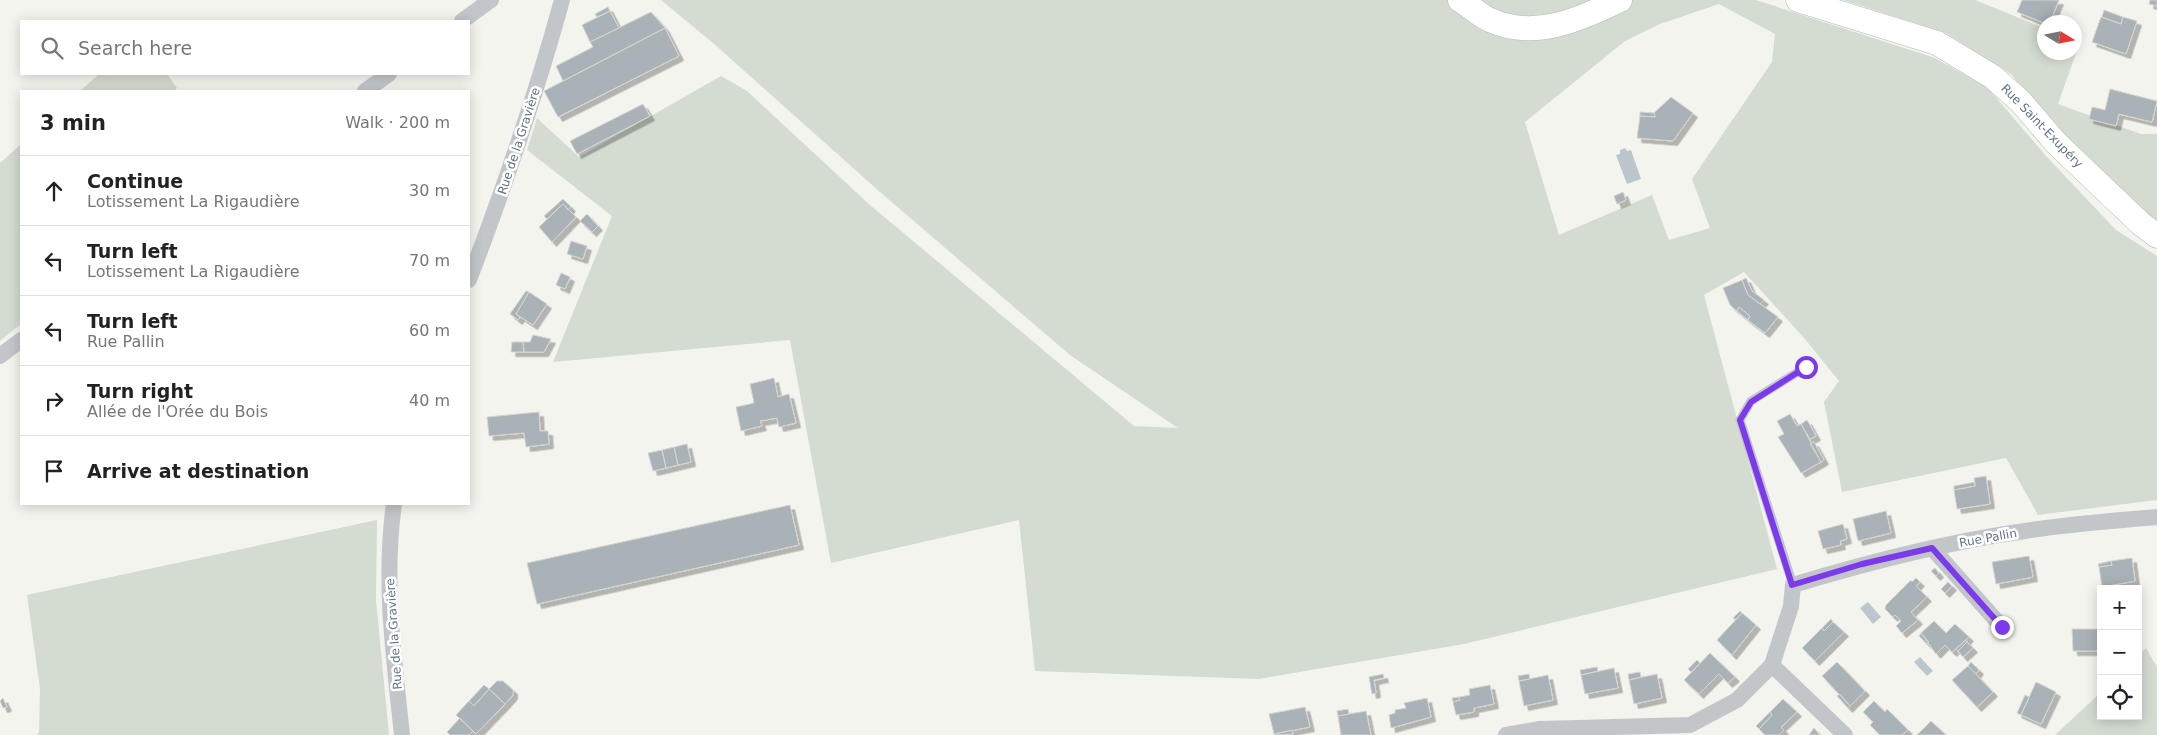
<!DOCTYPE html>
<html lang="en">
<head>
<meta charset="utf-8">
<style>
	:root { --surface:#fff; --page:#f6f6f6; --text:#222; --muted:#767676; --line:#e0e0e0 }
	body { margin:0; font-family:"DejaVu Sans",sans-serif; background:var(--page); color:var(--text) }
	.controls { position:absolute; right:15px; bottom:15px; display:grid; overflow:hidden; border-radius:0px; box-shadow:0 2px 12px #0003 }
	.controls button { width:45px; height:45px; display:grid; place-items:center; padding:0; border:0; border-bottom:1px solid var(--line); background:var(--surface); color:var(--text); font:25px sans-serif }
	.compass { position:absolute; left:2037px; top:15px; width:45px; height:45px; border-radius:50%; background:var(--surface); box-shadow:0 2px 12px #0003; rotate:100deg }
	.stop { position:absolute; width:15px; height:15px; margin:-11px; border:4px solid #7c3aed; border-radius:50%; background:#fff }
	.stop.end { background:#7c3aed; border-color:#fff; box-shadow:0 1px 5px #0008 }
	.list { margin:0; padding:0; list-style:none }
	h2 { display:flex; justify-content:space-between; align-items:center; height:65px; margin:0; padding:0 20px; font-size:21px }
	h2 small { font-size:16px; font-weight:400; color:var(--muted) }
	.list li { display:grid; grid-template-columns:32px 1fr auto; gap:15px; align-items:center; box-sizing:border-box; height:70px; padding:0 20px; border-top:1px solid var(--line) }
	.list b { display:block; font-size:19px; white-space:nowrap }
	.list p { margin:0; font-size:16px; white-space:nowrap; color:var(--muted) }
	.list em { font-size:16px; font-style:normal; color:var(--muted) }
	.icon { flex:none; width:28px; height:28px; fill:none; stroke:currentColor; stroke-width:2; stroke-linecap:round; stroke-linejoin:round }
	.map { position:relative; flex:none; width:2157px; height:735px; overflow:hidden }
	.search { position:absolute; background:var(--surface); box-shadow:0 2px 12px #0003; left:20px; top:20px; width:450px; height:55px; display:flex; align-items:center; gap:12px; box-sizing:border-box; padding:0 18px; border-radius:0px; color:var(--muted); font-size:19px }
	.panel { position:absolute; background:var(--surface); box-shadow:0 2px 12px #0003; left:20px; top:90px; width:450px; height:415px; border-radius:0px }
	.map>svg:first-child { display:block }
</style>
</head>
<body>
<div class="map">
<svg width="2157" height="735" viewBox="0 0 2157 735">
	<defs>
		<filter id="shadow"><feDropShadow dx="4.5" dy="4.5" stdDeviation="0" flood-color="#0004"/></filter>
	</defs>
	<rect width="100%" height="100%" fill="#f4f4ef"/>
	<path fill="#d4dbd0" fill-rule="evenodd" d="M661,0H1756L1935,58L1988,88L2046,156L2116,230L2157,256V500L2038,515L2006,458L1842,492L1824,402L1839,381L1805,339L1744,272L1704,295L1777,569L1464,644L1259,679L1035,671L1019,520L831,563L790,340L553,362L612,216L527,150L537,118L579,157L721,76L747,91L870,205L1134,426L1178,428L1070,355L880,192L713,43ZM1719,4L1775,34L1772,62L1692,179L1710,228L1669,240L1652,195L1559,235L1525,122L1625,41L1660,24Z
		M1843,0H1975L2044,28V52H2074L2075,40L2080,42L2058,104L2141,134H2157V228L2064,147L2012,75L1946,33Z
		M99,74H167L177,88L174,91H80Z
		M21,144V324L0,341V163Z
		M377,520L376,600L389,735H37L39,732L40,689L27,595Z
		M2146,648L2157,667V735H2055L2101,692V716H2138V656Z"/>
	<path fill="#bbc7cc" d="M1625,148L1627,151L1631,150L1641,179L1627,184L1616,155L1620,154V150Z
		M1868,602L1881,617L1873,624L1860,608Z
		M1920,657L1933,671L1927,676L1914,662Z"/>
	<path fill="#a9b2b6" stroke="#d5d5d2" filter="url(#shadow)" d="M2022,0H2059L2050,22L2044,23L2017,12Z
		M2150,0H2157V6L2149,4Z
		M608,7L610,11L597,17L595,14Z
		M2104,10L2123,17L2121,24L2102,17Z
		M610,11L619,28L590,42L582,25Z
		M651,12L665,28L563,81L556,66L593,47L590,42Z
		M2101,17L2121,24L2123,17L2137,21L2126,54L2092,42Z
		M665,28L679,56L558,117L544,91Z
		M2110,89L2157,101L2152,122L2119,114L2116,126L2089,119L2092,107L2105,110Z
		M1671,97L1693,113L1673,141L1637,138L1640,116L1655,117L1654,113Z
		M643,104L650,116L577,154L570,141Z
		M1640,112L1654,113L1655,117L1640,116Z
		M1623,192L1626,200L1617,204L1614,196Z
		M563,199L571,207L568,210L563,204L547,219L544,216Z
		M563,204L576,217L552,242L539,227Z
		M587,214L598,226L592,232L580,221Z
		M571,241L587,246L583,259L567,254Z
		M561,273L570,277L565,289L556,285Z
		M1746,278L1752,291L1764,300L1760,304L1748,295L1742,280Z
		M1742,280L1748,295L1778,317L1765,333L1748,320L1750,316L1739,307L1737,311L1730,305L1723,288Z
		M526,291L529,292L516,314L520,317L518,320L510,314Z
		M529,292L547,304L533,325L516,314Z
		M1739,307L1750,316L1748,320L1737,311Z
		M533,335L551,339L544,352H524L523,342H530Z
		M512,342H523L524,352H511Z
		M774,378L778,397L789,394L796,423L779,427L777,418L760,421L762,426L741,431L736,407L754,403L750,384Z
		M539,412L540,431H548L549,444L526,447L524,433L489,436L487,417Z
		M1790,414L1797,426L1801,424L1821,462L1801,473L1778,437L1784,434L1777,421Z
		M1807,420L1816,436L1810,439L1801,424Z
		M1814,442L1824,460L1821,462L1810,444Z
		M687,444L691,462L678,465L674,447Z
		M674,447L678,465L666,468L662,450Z
		M662,450L666,468L653,471L648,453Z
		M1986,476L1990,504L1957,509L1954,490L1975,486L1974,478Z
		M1975,482V486L1954,490V486Z
		M790,505L799,545L537,604L527,563Z
		M1886,511L1891,533L1858,541L1853,519Z
		M1843,524L1847,539L1840,541L1841,545L1823,549L1818,531Z
		M2029,556L2033,577L1996,584L1992,562Z
		M2132,558L2135,581L2102,587L2099,567L2112,565L2111,561Z
		M2111,561L2112,565L2099,567L2098,564Z
		M1935,568L1939,573L1936,576L1931,571Z
		M1916,578L1920,582L1916,586L1927,597L1911,612L1918,620L1902,633L1896,626L1901,621L1895,615L1893,617L1885,609L1886,605L1911,580L1912,582Z
		M1948,582L1952,586L1945,593L1941,589Z
		M1740,611L1742,613L1736,620L1733,618Z
		M1742,613L1756,625L1732,655L1717,640Z
		M1831,619L1833,622L1824,631L1822,628Z
		M1934,621L1946,633L1955,624L1969,637L1952,652L1945,645L1936,654L1921,633Z
		M1833,622L1844,632L1815,661L1802,648L1822,628L1824,631Z
		M2072,629H2101V651H2073Z
		M1921,633L1929,642L1927,644L1919,636Z
		M1966,640L1967,642L1958,651L1956,649Z
		M1967,642L1973,648L1963,657L1958,651Z
		M1710,653L1735,677L1728,683L1719,674L1699,694L1684,680Z
		M1697,660L1700,663L1691,672L1688,669Z
		M1837,662L1865,691L1850,706L1822,676Z
		M1971,662L1979,670L1976,674L1968,666Z
		M1968,666L1993,692L1977,707L1952,680Z
		M1597,667L1598,671L1581,675L1580,670Z
		M1614,668L1618,688L1585,694L1581,675Z
		M1640,672L1641,677L1629,680L1628,674Z
		M1383,674L1384,678L1374,680L1376,693L1372,694L1369,677Z
		M1529,674L1530,679L1519,681L1518,676Z
		M1657,674L1662,698L1634,704L1629,680Z
		M1548,675L1553,700L1524,706L1519,681Z
		M497,681H503L513,690V695L505,704L489,689Z
		M2036,682L2056,692L2041,724L2021,715Z
		M484,685L489,689L474,706L469,701Z
		M1490,685L1494,704L1474,708V712L1456,715L1453,702L1460,700L1459,697L1470,695L1469,689Z
		M489,689L505,704L476,734L456,715L469,701L474,706Z
		M1840,694L1850,706L1848,708L1837,696Z
		M2025,695L2029,697L2021,715L2017,713Z
		M1459,697L1460,700L1453,702L1452,698Z
		M3,698L7,707L3,708L0,701Z
		M1427,698L1431,717L1391,728L1389,715L1395,713V710L1406,708L1404,703Z
		M1783,699L1797,712L1781,727L1784,730L1779,735H1765L1759,729L1772,715L1770,712Z
		M1874,701L1885,712L1887,709L1908,730L1902,735H1880L1870,725L1873,722L1863,712Z
		M1305,707L1310,727L1274,734L1269,714Z
		M1348,709L1349,714L1338,716L1337,711Z
		M1366,711L1371,735H1341L1338,716Z
		M1770,712L1772,715L1759,729L1756,726Z
		M460,718L473,731L469,735H450L447,732Z
		M1931,721L1946,735H1917Z
		M1814,728L1820,735H1809Z
		M1292,730L1293,734L1274,735V734Z"/>
	<g fill="none" stroke-linecap="round" stroke-linejoin="round">
		<g stroke="#b2b8bc" stroke-width="25">
			<path id="secondary" d="M1460,0C1470,6 1479,15 1490,20C1534,40 1579,20 1620,0
				M1798,0L1937,43L1993,77L2021,102L2056,143L2140,223L2157,236"/>
		</g>
		<path stroke="#c3c6c9" stroke-width="9" d="M1793,585L1740,420L1751,401L1806,367"/>
		<path stroke="#c3c6c9" stroke-width="16" d="M462,21L491,0
			M365,91L389,74
			M469,280C504,188 536,95 562,0
			M0,356L21,340
			M394,504C383,581 394,658 402,735
			M1932,548L2002,627
			M1772,665L1845,735
			M1506,735L1540,729L1690,725L1737,700L1772,665L1791,606L1793,585C1869,562 1946,542 2025,531C2069,524 2113,521 2157,517"/>
		<use href="#secondary" stroke="#fff" stroke-width="24"/>
	</g>
	<g fill="none" stroke-linecap="round" stroke-linejoin="round">
		<path stroke="#7c3aed" stroke-width="6" d="M1806,367L1751,402L1740,420L1792,585L1862,564L1932,548L2002,627"/>
	</g>
	<g text-anchor="middle" stroke-width="5" stroke-linejoin="round" paint-order="stroke">
		<g font-size="12" fill="#617482" stroke="#fff">
			<text transform="translate(2042 126) rotate(46)" y="4">Rue Saint-Exupéry</text>
			<text transform="translate(519 141) rotate(-72)" y="4">Rue de la Gravière</text>
			<text transform="translate(1988 538) rotate(-10)" y="4">Rue Pallin</text>
			<text transform="translate(394 634) rotate(-94)" y="4">Rue de la Gravière</text>
		</g>
	</g>
</svg>
<div class="controls">
<button>+</button>
<button>−</button>
<button><svg class="icon" aria-label="locate" viewBox="0 0 24 24"><circle cx="12" cy="12" r="6"/><path d="M12 2v4M12 18v4M2 12h4M18 12h4"/></svg></button>
</div>
<svg class="compass" viewBox="-18 -18 36 36"><path d="M0-13l5 13h-10z" fill="#e53935"/><path d="M0 13l5-13h-10z" fill="#767676"/></svg>
<div class="stop" style="left:1806px;top:367px"></div>
<div class="stop end" style="left:2002px;top:627px"></div>
<div class="search"><svg class="icon" aria-label="search" viewBox="0 0 24 24"><circle cx="10" cy="10" r="6"/><path d="M15 15l6 6"/></svg>Search here</div>
<section class="panel">
<h2>3 min<small>Walk · 200 m</small></h2>
<ul class="list">
<li><svg class="icon" aria-label="ahead" viewBox="0 0 24 24"><path d="M12 20V5M6 11l6-6 6 6"/></svg><div><b>Continue</b><p>Lotissement La Rigaudière</p></div><em>30 m</em></li>
<li><svg class="icon" aria-label="left" viewBox="0 0 24 24"><path d="M17 20v-9H6M10 6l-5 5 5 5"/></svg><div><b>Turn left</b><p>Lotissement La Rigaudière</p></div><em>70 m</em></li>
<li><svg class="icon" aria-label="left" viewBox="0 0 24 24"><path d="M17 20v-9H6M10 6l-5 5 5 5"/></svg><div><b>Turn left</b><p>Rue Pallin</p></div><em>60 m</em></li>
<li><svg class="icon" aria-label="right" viewBox="0 0 24 24"><path d="M7 20v-9h11M14 6l5 5-5 5"/></svg><div><b>Turn right</b><p>Allée de l'Orée du Bois</p></div><em>40 m</em></li>
<li><svg class="icon" aria-label="arrive" viewBox="0 0 24 24"><path d="M6 21V4h12l-3 4 3 4H6"/></svg><div><b>Arrive at destination</b></div></li>
</ul>
</section>
</div>
</body>
</html>
